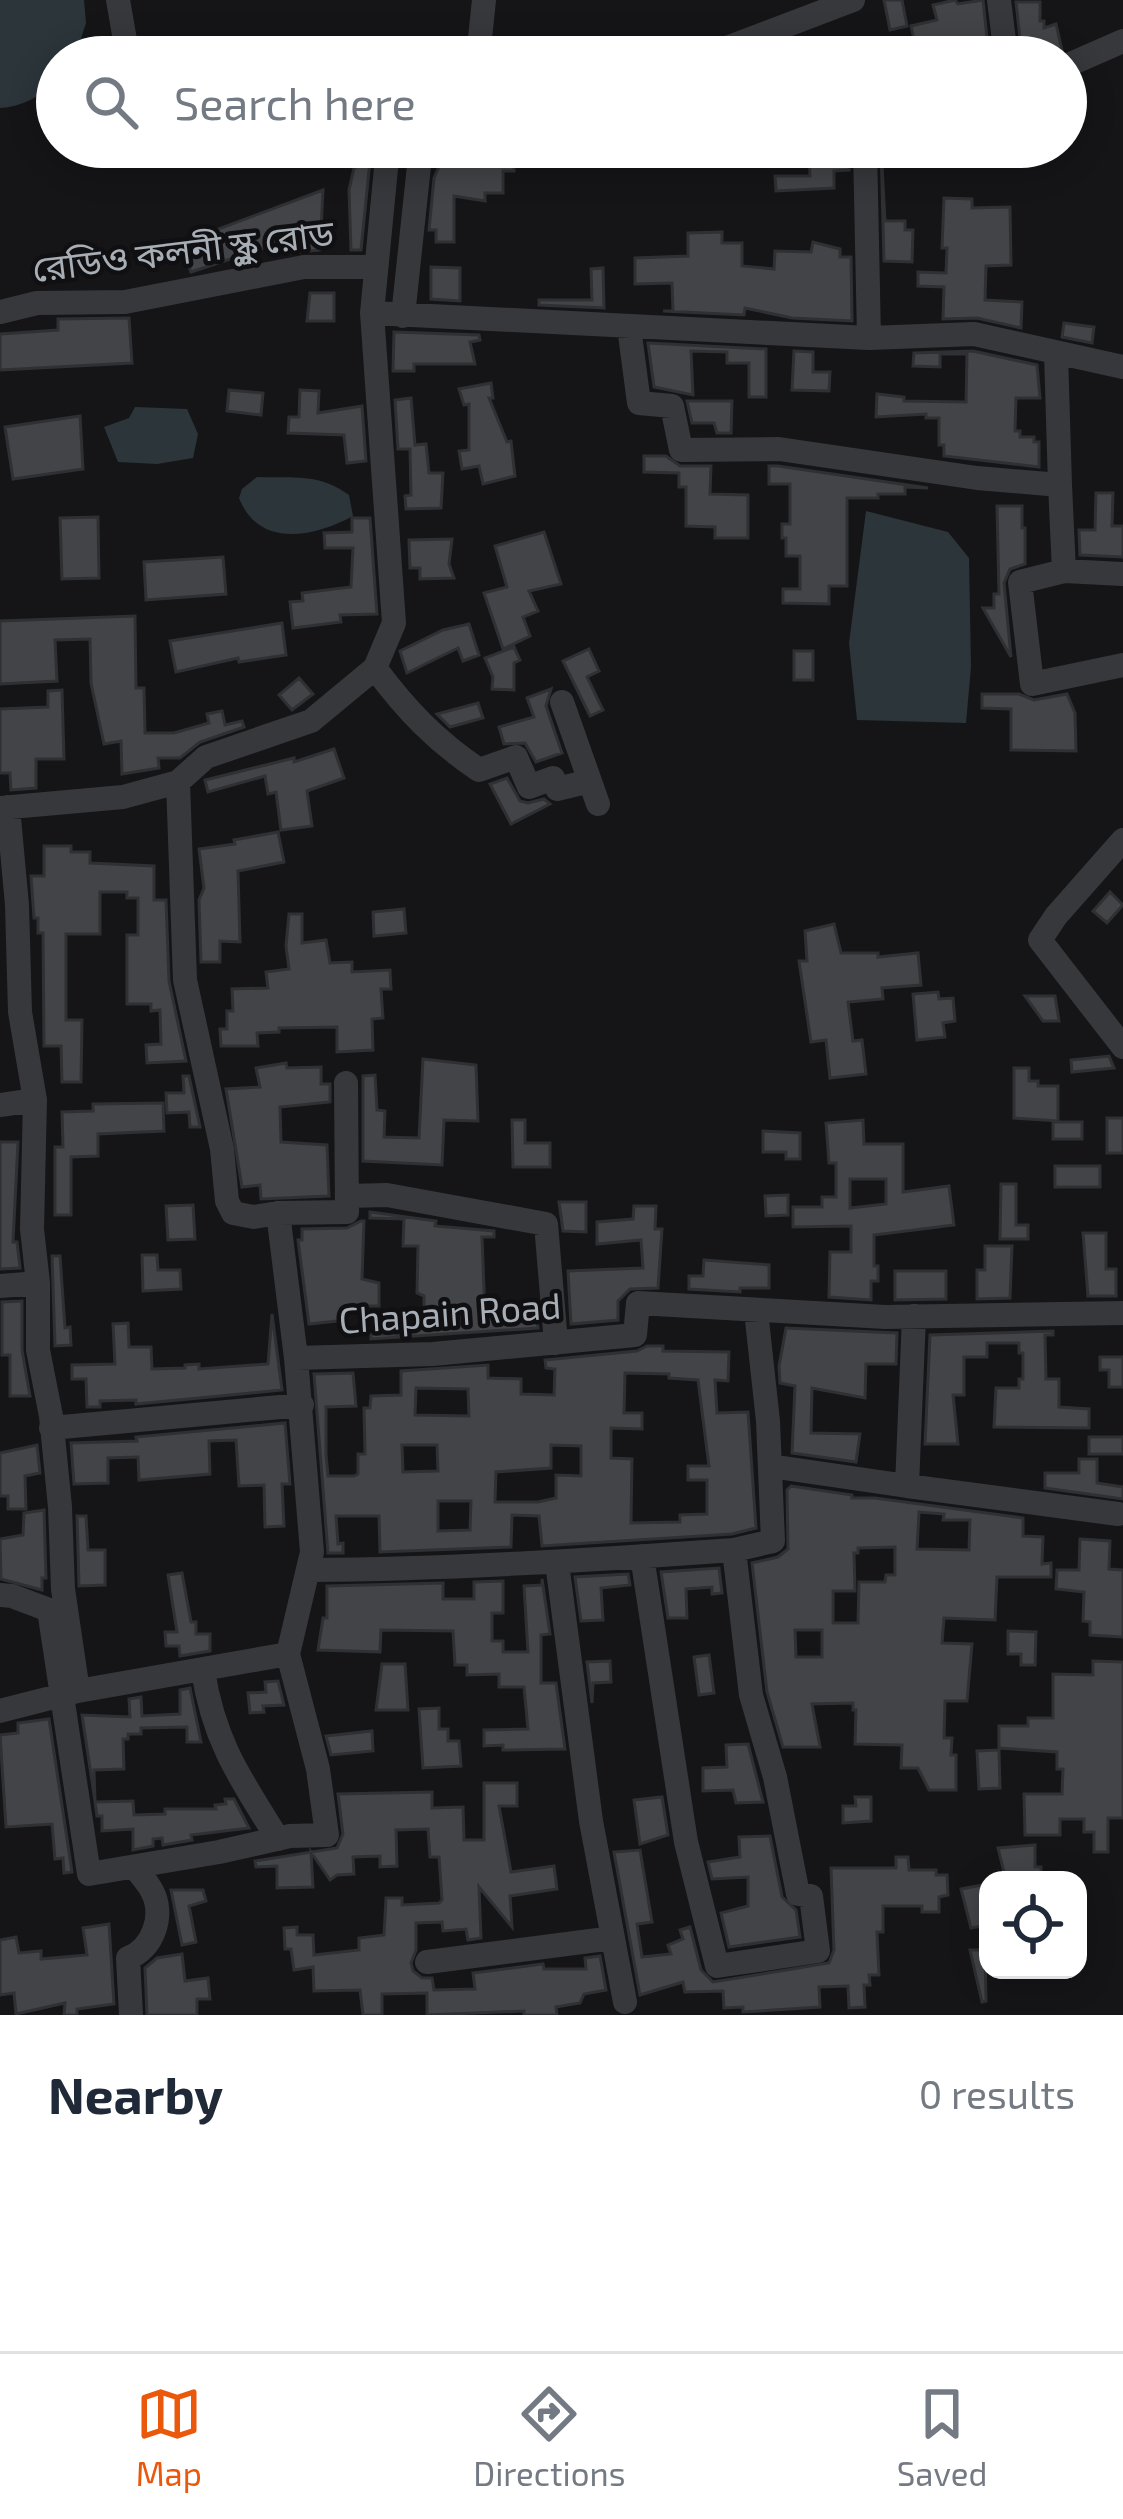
<!DOCTYPE html>
<html lang="en">
<head>
<meta charset="utf-8">
<style>
	:root { --surface:#fff; --page:#f2f2f3; --text:#1f2937; --muted:#747a83; --line:#e0e1e3; --accent:#ea580c }
	body { margin:0; font-family:"Exo 2","Noto Sans Bengali",sans-serif; background:var(--page); color:var(--text) }
	.controls { position:absolute; right:36px; bottom:36px; display:grid; overflow:hidden; border-radius:24px; box-shadow:0 6px 30px #0003 }
	.controls button { width:108px; height:108px; display:grid; place-items:center; padding:0; border:0; border-bottom:3px solid var(--line); background:var(--surface); color:var(--text); font:60px sans-serif }
	.list { margin:0; padding:0; list-style:none }
	h2 { display:flex; justify-content:space-between; align-items:center; height:156px; margin:0; padding:0 48px; font-size:51px }
	h2 small { font-size:39px; font-weight:400; color:var(--muted) }
	.icon { flex:none; width:66px; height:66px; fill:none; stroke:currentColor; stroke-width:2; stroke-linecap:round; stroke-linejoin:round }
	.map { position:relative; flex:none; width:1123px; height:2015px; overflow:hidden }
	.search { position:absolute; background:var(--surface); box-shadow:0 6px 30px #0003; left:36px; right:36px; top:36px; height:132px; display:flex; align-items:center; gap:30px; box-sizing:border-box; padding:0 42px; border-radius:66px; color:var(--muted); font-size:45px }
	.sheet { height:336px; background:var(--surface) }
	nav { display:flex; justify-content:space-around; align-items:center; box-sizing:border-box; height:168px; border-top:3px solid var(--line); background:var(--surface); font-size:33px; color:var(--muted) }
	nav a { display:grid; justify-items:center; gap:6px }
	nav .on { color:var(--accent) }
	.map>svg:first-child { display:block }
</style>
</head>
<body>
<div class="map">
<svg width="1123" height="2015" viewBox="0 0 1123 2015">
	<rect width="100%" height="100%" fill="#151517"/>
	<path fill="#2c353a" d="M0,0H84L86,23L75,57H57V82C40,96 22,107 0,108Z
		M135,407L187,409L198,434L193,458L157,464L118,462L104,427L129,418Z
		M257,477C292,478 320,473 349,495L353,516C314,537 259,549 239,498L242,489Z
		M866,511L948,532L969,558L971,667L966,723L857,720L849,643Z"/>
	<path fill="#424447" stroke="#2f3033" stroke-width="3" fill-rule="evenodd" d="M884,0H902L907,26L890,30Z
		M955,0L958,4L983,0L989,57H951V42L916,49L911,26L937,20L933,5Z
		M1016,2H1040V21H1044V28L1056,24L1062,50L1023,52L1022,57Z
		M448,147L467,153L468,147L514,150V171H503V193H485V201L454,196V242H436V230H429L434,178Z
		M809,147H849V170L834,171V188L776,191L775,176H810Z
		M881,147L885,221H905V230H913L912,262L884,261Z
		M370,161L361,250H351L349,190L354,168Z
		M323,190L320,250L288,253V240L191,272L181,243Z
		M944,198L972,199V208L1010,207L1011,265L986,266L985,300L1022,302L1021,328L977,318L943,319L944,287L918,286V272L946,273L947,248H942Z
		M722,232V243H742V266L774,269L775,251L811,252L813,242L840,249V257H851L852,321L792,318L745,308L744,315L663,311H673L672,283L635,284V258L688,256V233Z
		M431,267L460,268V301L431,299Z
		M603,268L604,308L539,305V300H592L591,269Z
		M310,293H334V321H307Z
		M129,318L132,363L0,370V334L58,330V319Z
		M1064,323L1094,327L1092,343L1062,337Z
		M394,332L479,335L480,340L470,342L475,364H414V371H393Z
		M648,343L766,349V397H749V363H727V352L691,351L693,395L654,387Z
		M794,351L813,352V372H830L829,391L792,390Z
		M973,351L1037,365L1040,398H1016L1015,431H1020V437H1034V442H1039V467L944,456V445H939V418H926V414L876,417L877,394L904,397V401L966,402L967,354H940V367L913,366L914,353Z
		M491,383L493,398H489L507,442L511,441L515,476L483,484L479,466L462,469L459,451L469,450V404L464,405L459,389Z
		M229,390L263,393L261,415L227,411Z
		M300,390L319,391L318,413L362,406L366,461L347,463L344,435L288,433L289,417H299Z
		M411,398L415,445L426,444L429,473H443L441,508L406,509L405,496L411,495L410,449H398L395,400Z
		M687,401H732L731,433H717L714,423H692Z
		M80,416L83,469L13,479L5,427Z
		M644,456H666L680,466H711L710,494L748,495V538H715V527L686,526V487H679V473L644,472Z
		M769,466H778L928,488L905,487V494H878V498H847V586H829V604L783,603V589H800V556H786V538H782V524H790V484H769Z
		M1096,493H1113L1112,526H1123V557L1080,555L1079,530H1095Z
		M997,506H1022V528H1025V564L1010,569L1004,583L1011,657L983,608H994V594H999Z
		M98,517L99,578L62,579L60,518Z
		M352,518H370L377,614L340,615L341,622L293,628L290,602L303,601L302,593L351,587L353,548H325L324,533L352,532Z
		M544,532L561,584L529,591L538,611L523,617L530,636L503,649L484,593L507,587L495,546Z
		M452,539L449,564L454,578L420,579V568H410L409,540Z
		M223,557L226,594L146,600L144,562Z
		M135,616L136,688H144L145,733H174L209,723L207,714L222,711L225,725L242,721L244,727L200,742L180,758H158L159,768L122,774L121,741L104,744L91,683L90,639L55,640L57,681L0,684V621Z
		M282,623L286,655L239,662L238,658L176,672L170,641Z
		M469,624L479,655L463,661L458,648L407,673L400,651L443,630Z
		M514,647L520,660L514,663V690L492,689L493,677L485,658Z
		M589,649L599,671L587,677L603,710L590,716L563,661Z
		M794,651H813V680H794Z
		M299,678L313,694L292,710L279,695Z
		M551,689L546,706L562,753L536,762L525,743L504,744L499,727L534,717L527,698Z
		M62,690L64,759H36V788L11,790L10,773H0V709L48,707V691Z
		M982,694H1019L1034,700L1067,694L1075,713L1076,751L1011,750V709L982,708Z
		M478,703L483,718L450,727L437,714Z
		M334,749L344,778L307,791L312,826L281,830L276,792L268,794L265,776L208,792L205,780L294,758V762Z
		M507,778L520,801L528,803L544,799L550,804L511,824L490,784Z
		M278,832L284,862L238,871L240,942L220,941V962H201L199,900L204,888L199,849L235,844L234,840Z
		M44,846H71V852H90V863L154,866V900H166L169,981L186,1061L147,1063L146,1045L161,1044L160,1010L151,1011V1004H127V935H138V898H127V892H100V934H66V1020H82L81,1082H62L61,1046H44L43,933H38V918H34L31,876H44Z
		M1110,892L1123,905L1107,923L1093,911Z
		M404,909L406,933L374,936L373,912Z
		M289,914H302V943L326,940L330,963L352,962V972L390,970L391,989H381L383,1018L372,1019L373,1050L337,1052V1027L279,1028V1032L257,1033L258,1046H221L220,1029H227V1011H233L232,989L268,988L266,972L289,969L286,946Z
		M834,924L841,953H878V957L918,953L921,985L882,988L883,999L848,1002L853,1041L862,1040L866,1074L830,1078L826,1040L811,1042L799,961H807L805,931Z
		M938,992L939,999L953,998L955,1021L943,1023L945,1037L917,1040L913,994Z
		M1025,996H1055L1059,1021H1043Z
		M1109,1056L1114,1068L1072,1072L1071,1060Z
		M423,1059L476,1065L478,1121L444,1120L442,1165L363,1161V1076L375,1075L377,1110L385,1111L384,1137L419,1138Z
		M286,1063L287,1068L321,1067V1084H330V1102L280,1107L281,1142L327,1145L329,1196L261,1199L260,1185L242,1187L226,1089L260,1087L256,1068Z
		M1014,1068H1029V1081H1038V1086H1058V1121L1014,1118Z
		M183,1076H189L200,1127H190L189,1112L167,1113L166,1093H184Z
		M163,1103L164,1131L98,1134V1156L71,1157V1215H55V1147H63L62,1112L93,1111V1104Z
		M1107,1118H1123V1153H1107Z
		M512,1120H525V1143H550V1167H513Z
		M863,1120L864,1144H903V1192L949,1186L954,1225L874,1235V1266H878V1281H871V1300L829,1297L830,1252H851V1226L793,1227V1207H822V1197H836V1163H829L826,1123ZM850,1179H886V1204L850,1208Z
		M1053,1122H1082V1139H1053Z
		M763,1131L800,1133V1159H786V1152H763Z
		M0,1142H18L13,1242H17L20,1268L0,1269Z
		M1055,1166H1100V1187H1055Z
		M1001,1184H1016V1225H1028V1239H1000Z
		M788,1195V1215L766,1216L765,1196Z
		M559,1202H586V1232L563,1231Z
		M193,1205L195,1239L168,1240L166,1206Z
		M634,1206H656L655,1229H662L658,1288L630,1289L618,1301V1320L571,1324L568,1271L643,1268L641,1240L597,1244V1222L633,1219Z
		M370,1212L436,1221L435,1226L494,1231V1237H482L485,1315L537,1317L538,1328L371,1339V1334H403V1323H424V1296L417,1293L418,1246H403L404,1219L370,1218Z
		M361,1221H364L362,1279L379,1283V1306H345L347,1320L309,1324L298,1240H302V1229L347,1228Z
		M1083,1233H1106V1269H1116V1296H1088Z
		M985,1246H1012L1010,1298L977,1299V1270H985Z
		M142,1255H157L158,1270H180L181,1289L143,1291Z
		M52,1256H60L65,1328L70,1327L71,1345L55,1346Z
		M704,1260L769,1265V1288H740V1292L689,1289V1276H703Z
		M895,1271H946V1299L895,1300Z
		M22,1301V1350L30,1396H10V1355H2V1302Z
		M272,1314L282,1390L136,1404V1400L100,1401V1407H87L86,1379H72V1365L115,1364L113,1324L128,1323L129,1347H151L152,1369L185,1368V1365L199,1364V1369L268,1364Z
		M786,1328L897,1333L896,1364H866L865,1398L812,1388L811,1433L860,1434L856,1462L792,1453L795,1386L780,1383L779,1366Z
		M1053,1331V1335H1045L1046,1379H1059V1407L1089,1409V1428L994,1427L996,1388H1019V1379H1023V1353H1019V1343H987V1357H964V1395H953L958,1444H925L930,1335Z
		M647,1346H663V1351L729,1352L728,1381L715,1380L717,1413L748,1412L756,1528L732,1534L542,1546L539,1516L512,1515L511,1547L380,1552L379,1516H336L338,1544L343,1543V1553H328L314,1374L353,1373L356,1406L326,1407V1455L328,1476H354L358,1474V1454H365L364,1408H370L371,1396L401,1395V1371L488,1365V1378L521,1379V1394L554,1395L555,1369L546,1368L545,1360L637,1351ZM625,1373L669,1374V1378L698,1380L709,1466H688V1480H707V1514L680,1515V1522L631,1523L632,1459L611,1458V1428L642,1429V1413H624ZM416,1388L468,1389L469,1416L415,1415ZM402,1445H437L438,1471L403,1472ZM551,1445L581,1446V1476L556,1475V1498L538,1502H495L496,1472L551,1468ZM438,1501H471L470,1530L438,1531Z
		M1100,1357H1123V1387H1109V1370H1100Z
		M285,1423L290,1484H282L284,1526L265,1527L264,1485L239,1486L236,1440L209,1441L210,1474L139,1480L138,1457L108,1458V1483L74,1484L71,1443L137,1441L136,1437Z
		M1089,1437H1123V1454H1089Z
		M37,1445L40,1473L25,1476L26,1509H8V1496H0V1453Z
		M1079,1459H1097V1483L1123,1487V1499L1045,1488V1473H1079Z
		M791,1486L852,1495V1498H875L1023,1518V1536L1043,1537L1042,1564L1051,1563V1577H997L995,1620L944,1618L942,1643L972,1644L967,1701H945L944,1738H952L951,1755H956V1790H929L918,1768H901L902,1745L855,1744L856,1710H853V1703L812,1704L820,1747H783L767,1692L752,1563L778,1557L788,1549L787,1490ZM919,1512L944,1514L943,1520H970L969,1550L917,1549ZM895,1547V1575H886L885,1582H859L858,1623H833V1591H855L854,1553H858V1548ZM795,1630H822V1657H796Z
		M44,1510L46,1578H42V1590L1,1579L0,1539L23,1535L24,1513Z
		M77,1516H86L88,1550H105V1585L79,1586Z
		M1080,1539L1110,1541L1109,1569L1123,1570V1637L1090,1635V1622L1083,1621L1084,1592L1056,1589L1057,1570H1079Z
		M719,1568L722,1593L712,1594V1587L686,1589L687,1618H668L661,1572Z
		M182,1573L191,1622H196V1634H210V1651L180,1656L179,1646H166L165,1632H177L168,1575Z
		M628,1574L630,1585L601,1588L603,1620L581,1621L575,1577Z
		M542,1579L550,1634L541,1635V1683H556L565,1749L503,1750V1745L484,1746V1730L528,1729L524,1687H499V1674L467,1675V1665H455L453,1631L381,1630L380,1652L318,1650L323,1618H327V1586L443,1583V1599H474V1582L503,1581V1613H492V1641H503V1652H528L524,1586L542,1585Z
		M1008,1631L1036,1632L1035,1665H1021V1654H1008Z
		M709,1655L714,1693L699,1695L694,1657Z
		M610,1661L611,1682L593,1683L592,1703L587,1662Z
		M1093,1661L1123,1662V1818H1108V1852H1094V1832H1084V1819H1060V1835H1025L1024,1794H1062L1063,1769H1057V1752L999,1748V1726H1028V1718H1053V1674L1093,1675Z
		M382,1664H405L408,1710H376Z
		M278,1681L284,1705L263,1706L264,1712L250,1713L248,1693L266,1692L265,1682Z
		M190,1688L201,1742H187V1727L141,1728V1734H128V1739H123L124,1769L94,1770L95,1801L82,1715L130,1717L129,1699L141,1697L142,1716L180,1714V1690Z
		M439,1708V1729H448V1741H459L461,1766L423,1768L419,1709Z
		M49,1719L72,1872L64,1873L63,1858L55,1859L52,1824L6,1827L0,1735L18,1733V1723Z
		M372,1731L373,1751L331,1755L326,1736Z
		M748,1744L763,1802L736,1803L733,1790L703,1791V1768L727,1767L726,1745Z
		M999,1750L1000,1788L979,1789L977,1751Z
		M484,1783H517V1806H499L511,1872L554,1866L557,1889L510,1896L512,1927L479,1887L481,1938L468,1940L466,1929L443,1931L442,1922L416,1923V1950L411,1963L413,1971L422,1978H432L434,1990L475,1989L473,1973L543,1964L544,1969H586L585,1958L600,1956L606,1990L584,1994L580,2003L556,2007L557,2015H524V2011L427,2015V1993L382,1994V2015H363L360,1990L314,1991L313,1967L294,1970L291,1949H285L284,1928L297,1927V1935H313L314,1955L359,1950V1938L384,1935L386,1898H402V1905L439,1903L442,1900L439,1857H430L428,1829L396,1830L397,1866L380,1867V1856L353,1857L354,1874L337,1875L330,1880L311,1852L313,1887L277,1888V1866L256,1867L255,1861L337,1848L343,1834L338,1794L432,1792V1808L463,1807L464,1840H484Z
		M662,1797L668,1835L640,1844L634,1800Z
		M855,1797H871V1821L843,1823V1806H856Z
		M225,1799H234L249,1828L191,1835L192,1840L163,1845L162,1838L153,1839V1846L133,1850V1829L102,1831V1816H97L95,1802L133,1801L134,1815L165,1814V1809H216L215,1805L226,1804Z
		M770,1836L782,1897L796,1910L800,1937L729,1947L721,1913L748,1906V1877L712,1879L708,1862L740,1857L739,1837Z
		M1035,1845V1867H1041V1880H1006L998,1848Z
		M640,1850L652,1922L637,1924L642,1957L671,1954L668,1945L683,1939L680,1930L690,1927L701,1970L713,1982L829,1963L834,1950L831,1868H896V1857H908L909,1870H936V1875H947L948,1895L939,1897V1912H922V1906H883V1932H877L879,1975H869L870,1985H864L865,2007L849,2008L848,1986L819,1987L820,2007L743,2012V2007L724,2008L723,1991L685,1992L683,1982L640,1995L614,1852Z
		M982,1885L988,1925L971,1928L961,1889Z
		M171,1890H203L206,1901L189,1906L196,1942L182,1945Z
		M109,1924L114,2004L77,2009V2015H64L65,2003L16,2014L14,1993L0,1995V1940L16,1937L19,1953L41,1951V1959L87,1955L83,1928Z
		M970,1950H985L986,2001L982,2002Z
		M182,1954L185,1981L208,1978L210,1999H197V2015H147L145,1968L157,1958Z"/>
	<g fill="none" stroke-linecap="round" stroke-linejoin="round">
		<path stroke="#37383c" stroke-width="24" d="M118,0L128,57
			M999,0L1006,57
			M478,57L484,0
			M703,57L853,0
			M1066,66L1123,41
			M865,147L869,338
			M0,312L37,303L125,302L304,267H375
			M372,313L869,338L974,334L1123,367
			M403,316L421,147
			M629,327L639,403L672,406L681,450L779,449L977,478L1060,485L1064,571L1123,574
			M1056,353L1060,485
			M1064,571L1020,582L1032,684L1123,665
			M375,668C406,710 436,741 479,770L516,757L529,787L553,778L557,789L590,781
			M562,702L598,804
			M178,782L185,980L222,1149L227,1201L233,1213L254,1217L278,1213
			M8,807L17,905L20,1012L35,1100L32,1229L38,1283V1350L51,1416L60,1507L63,1589L78,1691
			M0,808L123,797L178,782L206,757L311,721L375,668L394,623L372,313L387,158L416,147
			M1123,840L1056,916L1040,940L1123,1047
			M0,1105L35,1100
			M347,1196L387,1195L546,1224L556,1343
			M0,1286L38,1283
			M296,1358L278,1213L347,1212L346,1083
			M51,1428L302,1405
			M770,1466L907,1486L914,1316
			M907,1486L1118,1514
			M734,1550L773,1541L768,1421L756,1311
			M557,1563L591,1821L625,2002
			M309,1570C451,1569 592,1560 734,1550L751,1695L775,1777L798,1894L811,1896L818,1951L717,1966L686,1842L642,1556
			M0,1595L12,1596L49,1610L89,1874L219,1852L290,1836L327,1835L318,1769L288,1654
			M203,1670C213,1740 241,1780 278,1839
			M0,1711L78,1691L288,1654L312,1552L296,1358L433,1354L635,1335L638,1303L885,1317L1123,1313
			M427,1962L613,1938
			M131,2015L128,1958C153,1949 165,1915 152,1891C148,1883 140,1874 134,1867"/>
	</g>
	<g text-anchor="middle" stroke-width="9" stroke-linejoin="round" paint-order="stroke">
		<g font-size="36" fill="#a8aeb6" stroke="#101012">
			<text transform="translate(183 251) rotate(-7)" y="13">রেডিও কলনী স্কুল রোড</text>
			<text transform="translate(450 1313) rotate(-4)" y="13">Chapain Road</text>
		</g>
	</g>
</svg>
<div class="controls">
<button><svg class="icon" aria-label="locate" viewBox="0 0 24 24"><circle cx="12" cy="12" r="6"/><path d="M12 2v4M12 18v4M2 12h4M18 12h4"/></svg></button>
</div>
<div class="search"><svg class="icon" aria-label="search" viewBox="0 0 24 24"><circle cx="10" cy="10" r="6"/><path d="M15 15l6 6"/></svg>Search here</div>
</div>
<section class="sheet">
<h2>Nearby<small>0 results</small></h2>
<ul class="list">
</ul>
</section>
<nav>
<a class="on"><svg class="icon" aria-label="map" viewBox="0 0 24 24"><path d="M3 6l6-2 6 2 6-2v14l-6 2-6-2-6 2zM9 4v14M15 6v14"/></svg>Map</a>
<a><svg class="icon" aria-label="directions" viewBox="0 0 24 24"><path d="M12 3l9 9-9 9-9-9zM9 14v-3h6M13 9l2 2-2 2"/></svg>Directions</a>
<a><svg class="icon" aria-label="saved" viewBox="0 0 24 24"><path d="M7 4h10v16l-5-4-5 4z"/></svg>Saved</a>
</nav>
</body>
</html>
